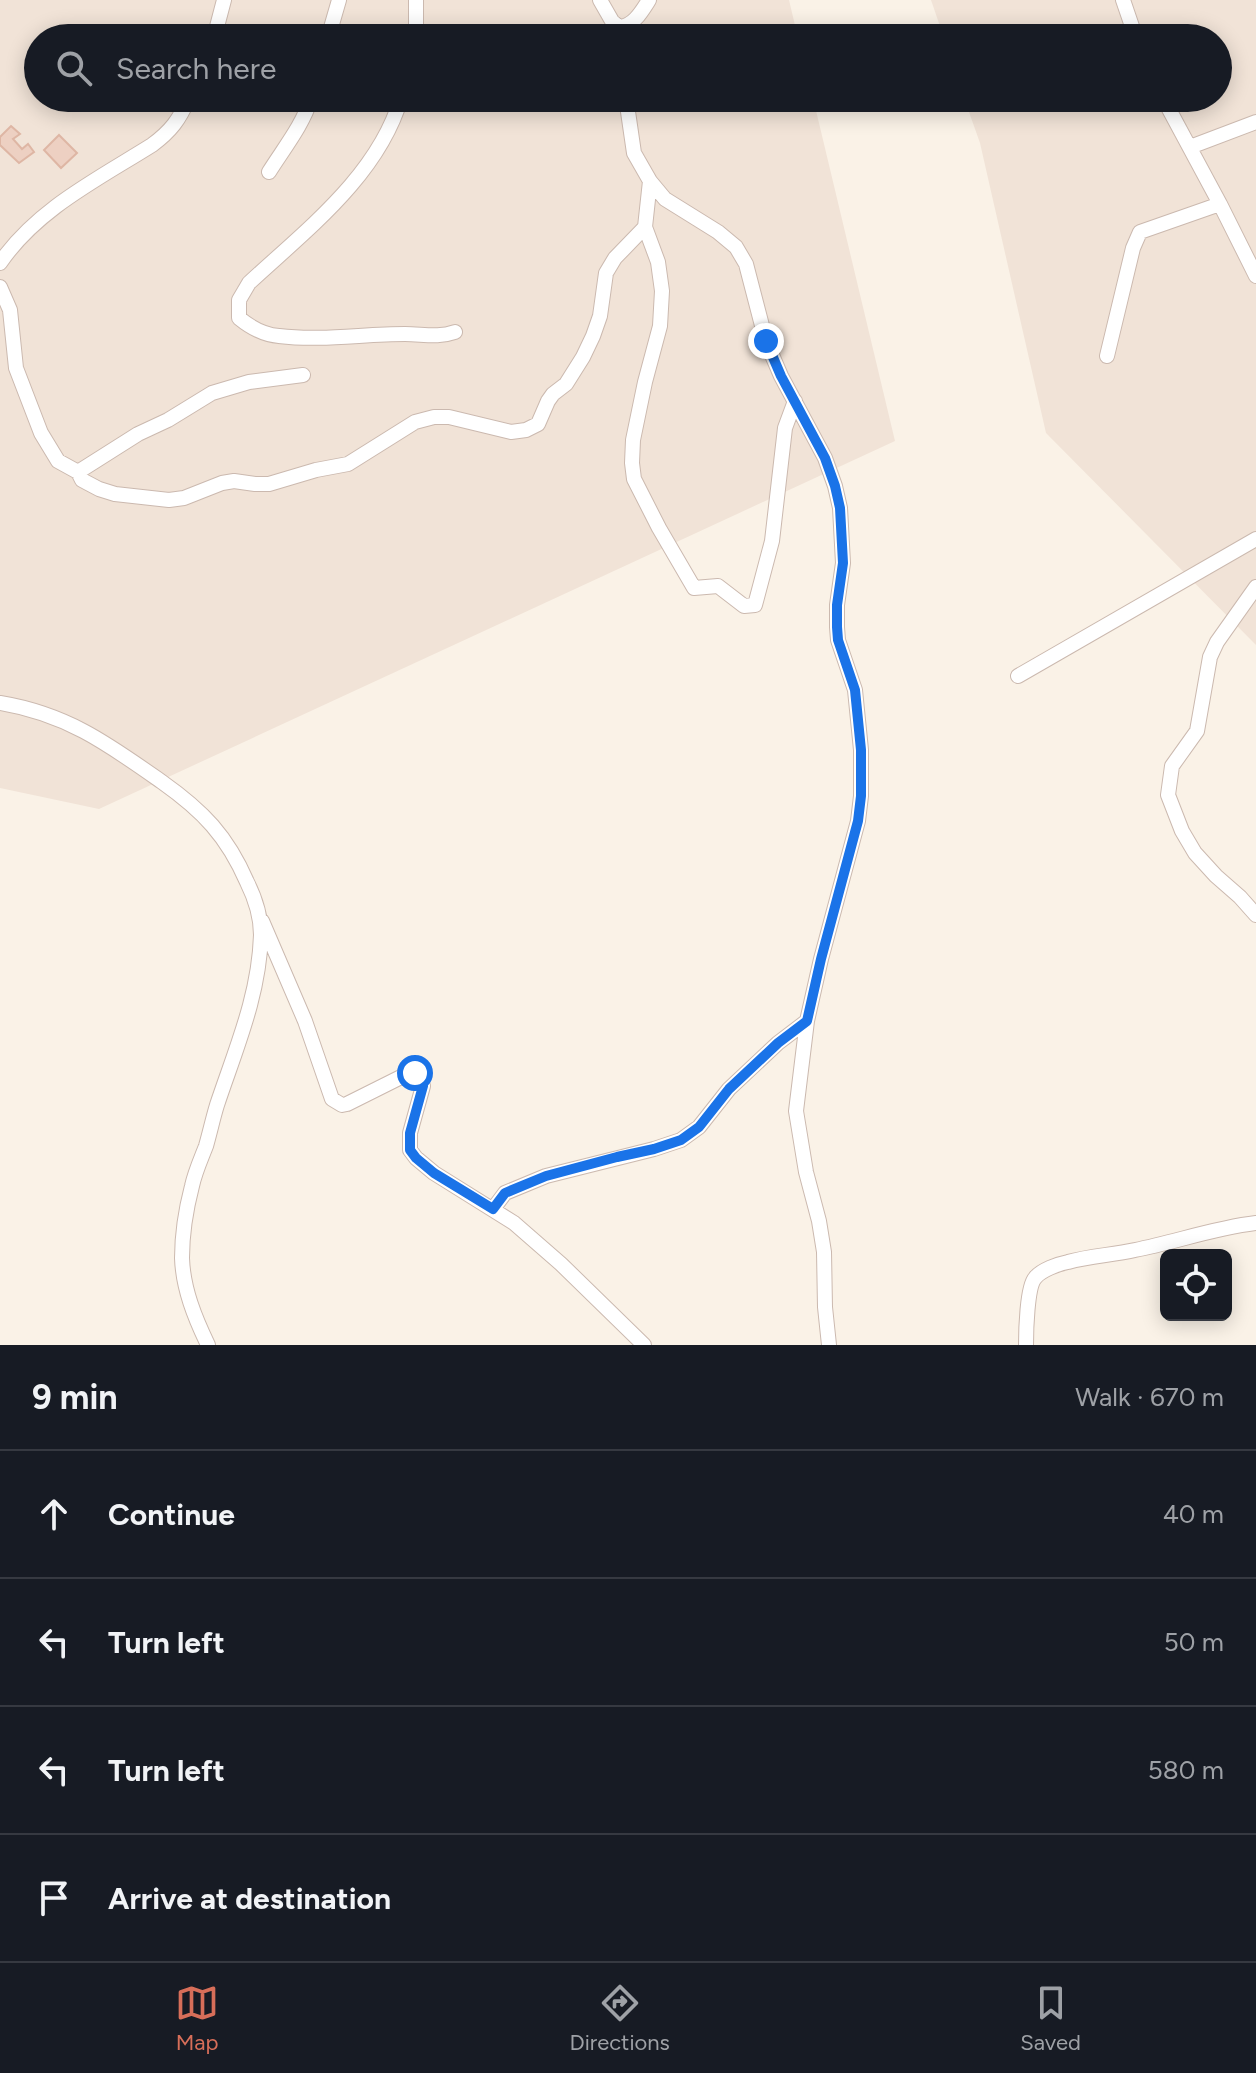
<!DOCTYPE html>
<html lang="en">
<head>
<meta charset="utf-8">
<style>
	:root { --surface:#171b24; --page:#20242c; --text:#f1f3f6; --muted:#9ea1a6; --line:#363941; --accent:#d76e59 }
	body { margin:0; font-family:Figtree,sans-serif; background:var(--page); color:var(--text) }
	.controls { position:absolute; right:24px; bottom:24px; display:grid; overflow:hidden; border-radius:12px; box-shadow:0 4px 20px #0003 }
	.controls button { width:72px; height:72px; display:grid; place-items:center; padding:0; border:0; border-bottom:2px solid var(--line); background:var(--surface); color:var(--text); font:40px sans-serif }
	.stop { position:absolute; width:24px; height:24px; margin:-18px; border:6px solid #1a73e8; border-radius:50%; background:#fff }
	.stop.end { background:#1a73e8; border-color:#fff; box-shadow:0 2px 8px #0008 }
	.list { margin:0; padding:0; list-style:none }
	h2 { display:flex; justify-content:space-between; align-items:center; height:104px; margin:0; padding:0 32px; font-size:34px }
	h2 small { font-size:26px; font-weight:400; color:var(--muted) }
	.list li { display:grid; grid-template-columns:52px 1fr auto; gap:24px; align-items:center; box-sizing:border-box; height:128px; padding:0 32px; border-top:2px solid var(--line) }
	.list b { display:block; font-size:30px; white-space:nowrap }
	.list em { font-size:26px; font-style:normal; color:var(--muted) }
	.icon { flex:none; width:44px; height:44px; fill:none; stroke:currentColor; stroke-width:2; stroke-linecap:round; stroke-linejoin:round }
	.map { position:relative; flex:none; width:1256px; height:1345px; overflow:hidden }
	.search { position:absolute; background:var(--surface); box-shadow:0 4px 20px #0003; left:24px; right:24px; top:24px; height:88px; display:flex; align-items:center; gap:20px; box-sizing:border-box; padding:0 28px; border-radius:44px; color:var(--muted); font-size:30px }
	.sheet { height:616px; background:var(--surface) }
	nav { display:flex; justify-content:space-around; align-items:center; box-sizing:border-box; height:112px; border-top:2px solid var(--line); background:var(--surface); font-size:22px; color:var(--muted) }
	nav a { display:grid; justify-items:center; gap:4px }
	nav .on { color:var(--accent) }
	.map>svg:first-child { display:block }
</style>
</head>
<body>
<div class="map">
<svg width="1256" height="1345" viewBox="0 0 1256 1345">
	<rect width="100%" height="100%" fill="#faf2e7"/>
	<path fill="#f1e3d7" d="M0,0H789L798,38H38V98H813L895,441L99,809L0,788Z
		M931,0H1256V645L1046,433L980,143L964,98H1218V38H944Z"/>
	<path fill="#edd0c2" stroke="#deb6a4" stroke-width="2" d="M11,126L20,134L13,139L22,149L28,144L34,152L19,163L0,145V137Z
		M59,135L77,153L61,168L44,150Z"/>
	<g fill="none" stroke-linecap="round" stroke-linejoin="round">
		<g stroke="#cbb9af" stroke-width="16">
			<path id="minor" d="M600,0L612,21L619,27C633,27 642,11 649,0
				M1123,0L1136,38
				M214,38L224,0
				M328,38L339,0
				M416,38V0
				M401,98C378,176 306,230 249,283L239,300V318C250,327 265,335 279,336C321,341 363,334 405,334C423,334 438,338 455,332
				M626,98L634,153L650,181L665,199L718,232L736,247L746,264L766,341L781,376L825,458L835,486L840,508L843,563L837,605V627L838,640L855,690L861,750V796L858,821L821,959L807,1021L796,1111L806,1172L819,1221L824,1252L825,1307L829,1345
				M1163,98L1220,204L1256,276
				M1190,147L1256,122
				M269,172C284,148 303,125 311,98
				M645,227L658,262L662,291L660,326L645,382L633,440L632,463L634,479L659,528L694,588L718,586L744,606L755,605L772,541L785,428L795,401
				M0,263C37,209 98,179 152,145C171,131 179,120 189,98
				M0,287L10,310L16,368L41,433L58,461L78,472L138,434L168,420L212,393L249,382L303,375
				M1107,356L1133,248L1140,232L1220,204
				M78,472L82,480L99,489L115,494L169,500L184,498L222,483L234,481L255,484H269L316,470L348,464L415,422L434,417H449L511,432L526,430L538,424L548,401L553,394L566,384L583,357L593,336L600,316L606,273L615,258L645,227L650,181
				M1256,587L1217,642L1210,657L1197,731L1172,766L1168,795L1182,831L1195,853L1216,876L1240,897L1256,915
				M1018,676L1256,539
				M0,703C67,714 108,744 162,782C203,811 227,836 247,882C255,898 261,916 261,935C259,996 236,1048 217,1105C213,1118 210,1132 206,1146C201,1159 195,1172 192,1186C186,1209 182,1234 182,1258C183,1289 195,1318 208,1345
				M262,921L305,1021L332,1099L342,1105L347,1104L409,1073L418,1075L423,1086L410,1133V1150L416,1158L434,1173L514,1223L561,1264L644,1345
				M493,1209L505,1193L546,1176L654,1149L681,1140L699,1127L729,1089L778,1043L807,1021
				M1026,1345C1026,1332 1027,1287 1035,1278C1041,1270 1058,1264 1068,1262C1089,1256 1113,1255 1135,1250C1176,1242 1214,1228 1256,1223"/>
		</g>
		<use href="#minor" stroke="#fff" stroke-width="14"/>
	</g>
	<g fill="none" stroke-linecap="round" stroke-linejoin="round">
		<path stroke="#1a73e8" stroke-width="10" d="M415,1073L420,1077L423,1086L410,1133V1150L416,1158L434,1173L493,1209L505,1193L546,1176L617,1157L654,1149L681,1140L699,1127L729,1089L778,1043L807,1021L821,959L858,821L861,796V750L855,690L838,640L837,627V605L843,563L840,508L835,486L825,458L781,376L766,341"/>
	</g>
</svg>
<div class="controls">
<button><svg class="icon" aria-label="locate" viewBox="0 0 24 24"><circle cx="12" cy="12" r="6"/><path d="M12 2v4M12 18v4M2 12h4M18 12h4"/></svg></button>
</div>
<div class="stop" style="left:415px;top:1073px"></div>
<div class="stop end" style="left:766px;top:341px"></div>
<div class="search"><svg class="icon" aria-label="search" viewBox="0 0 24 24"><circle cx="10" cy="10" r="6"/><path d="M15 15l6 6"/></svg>Search here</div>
</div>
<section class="sheet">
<h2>9 min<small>Walk · 670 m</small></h2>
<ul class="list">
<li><svg class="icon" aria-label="ahead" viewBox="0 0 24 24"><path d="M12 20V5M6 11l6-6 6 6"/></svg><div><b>Continue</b></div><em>40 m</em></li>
<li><svg class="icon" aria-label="left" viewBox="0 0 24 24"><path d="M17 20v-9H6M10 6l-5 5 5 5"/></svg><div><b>Turn left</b></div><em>50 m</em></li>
<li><svg class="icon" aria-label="left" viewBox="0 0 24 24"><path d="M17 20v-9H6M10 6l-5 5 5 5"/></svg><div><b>Turn left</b></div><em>580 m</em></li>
<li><svg class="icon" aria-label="arrive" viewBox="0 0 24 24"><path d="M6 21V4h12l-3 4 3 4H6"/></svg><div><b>Arrive at destination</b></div></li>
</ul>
</section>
<nav>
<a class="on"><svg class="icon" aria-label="map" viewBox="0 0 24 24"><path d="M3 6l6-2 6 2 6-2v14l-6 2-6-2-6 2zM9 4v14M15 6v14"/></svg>Map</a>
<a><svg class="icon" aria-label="directions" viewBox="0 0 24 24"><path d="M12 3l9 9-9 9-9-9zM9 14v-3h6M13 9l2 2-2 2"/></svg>Directions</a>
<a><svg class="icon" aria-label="saved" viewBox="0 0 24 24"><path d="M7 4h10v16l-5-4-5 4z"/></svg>Saved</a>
</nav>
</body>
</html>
